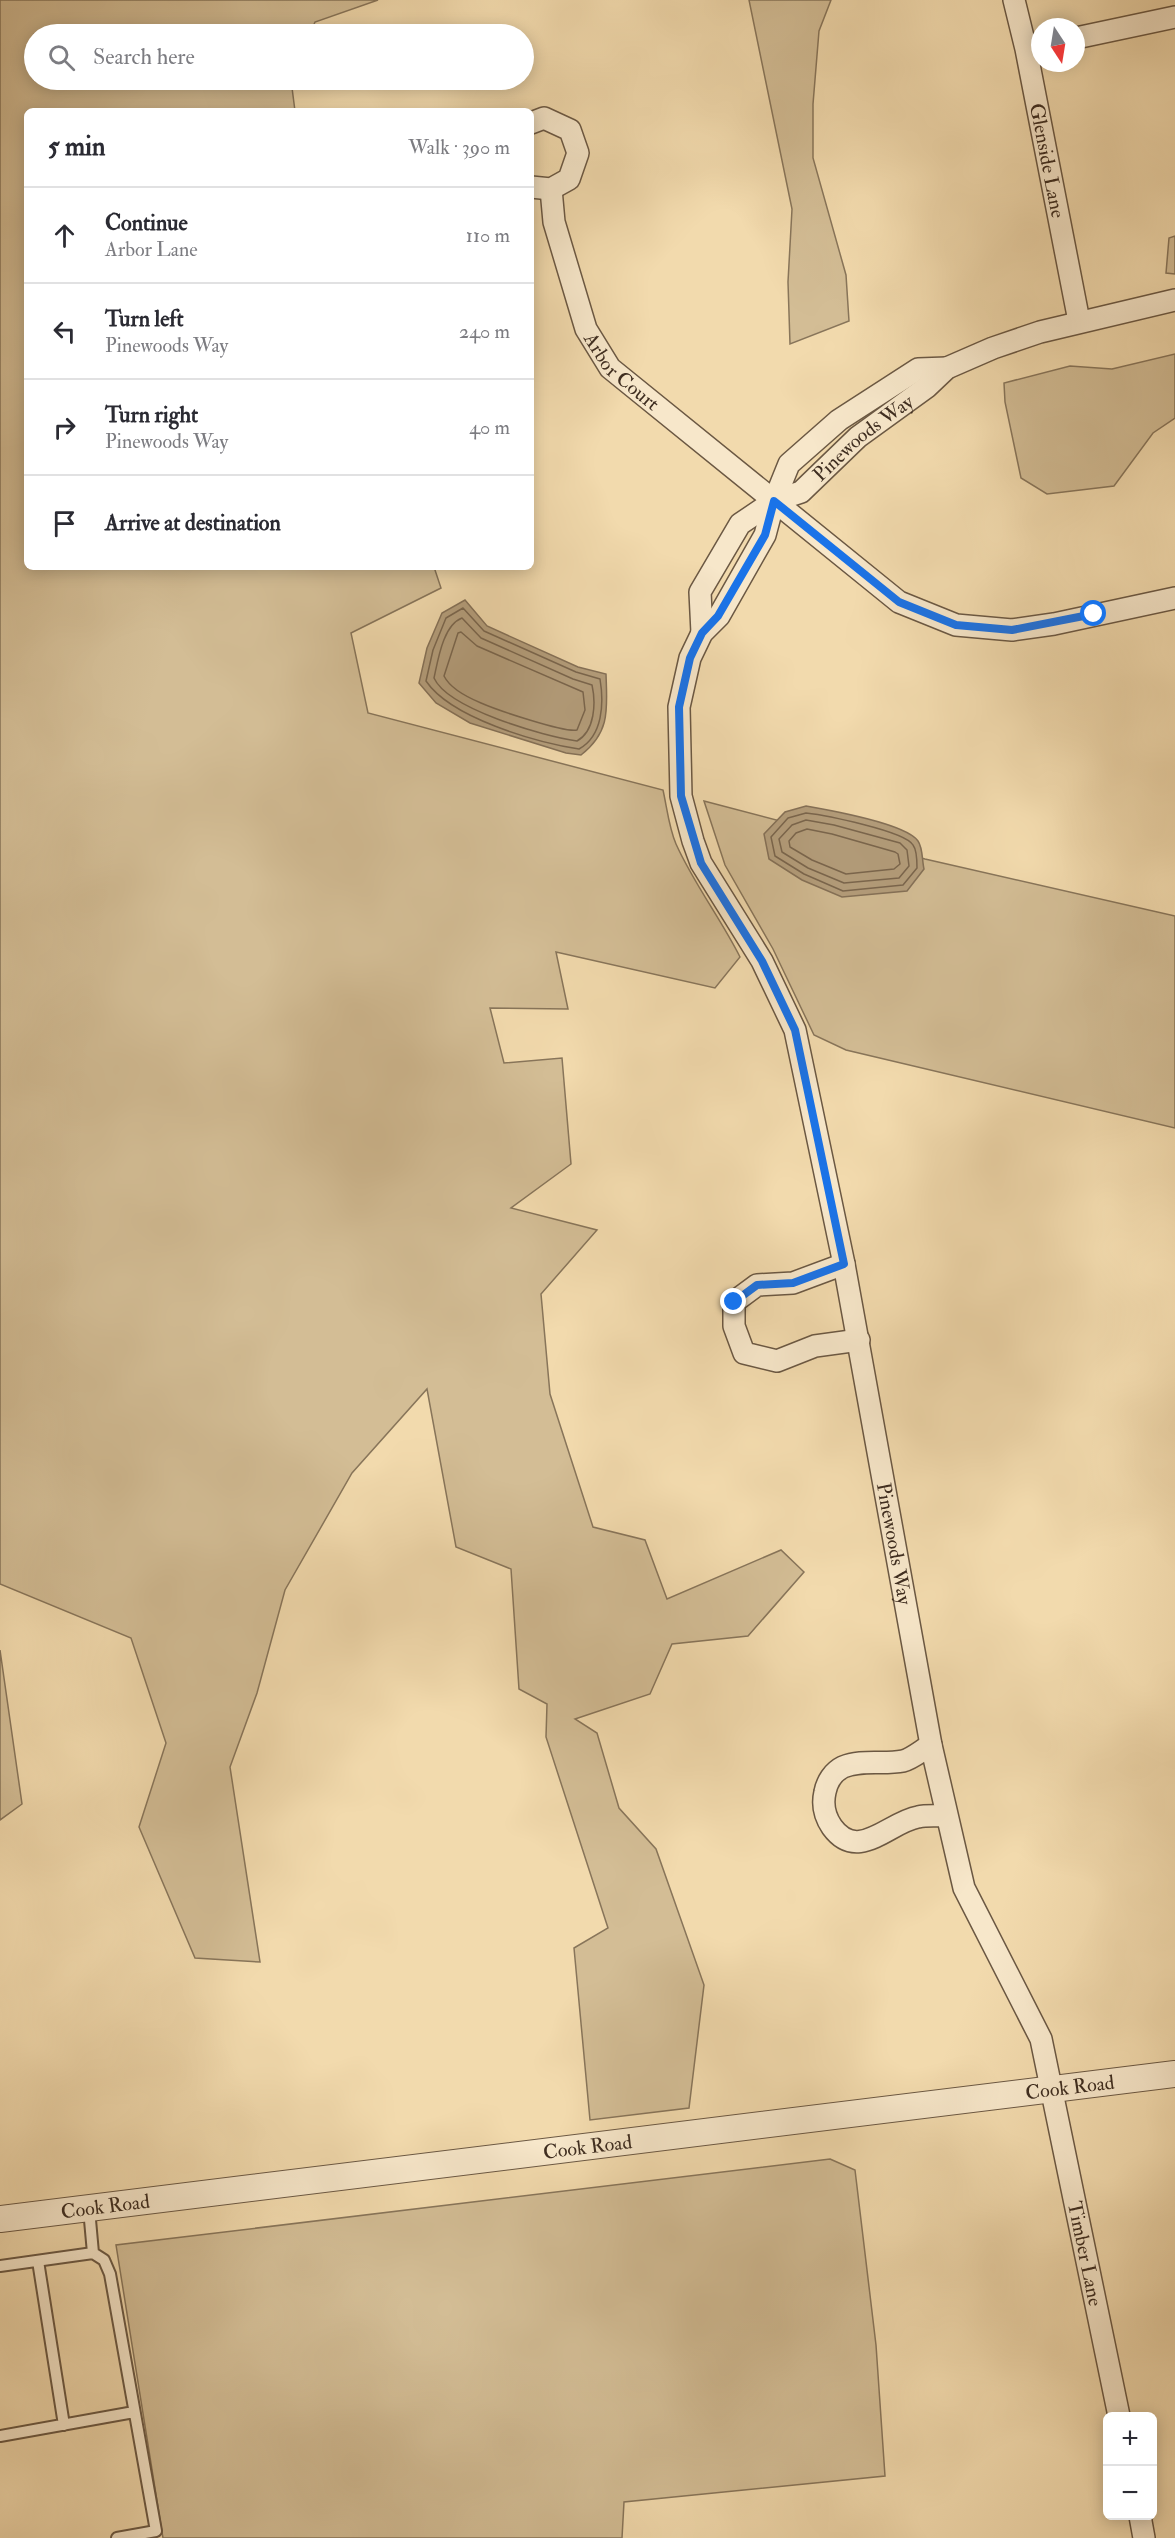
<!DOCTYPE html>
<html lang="en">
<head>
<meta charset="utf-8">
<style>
	:root { --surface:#fff; --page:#f2f2f3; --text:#2b2b33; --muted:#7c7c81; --line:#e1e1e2 }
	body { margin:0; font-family:"IM FELL Double Pica",serif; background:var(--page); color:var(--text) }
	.controls { position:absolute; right:18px; bottom:18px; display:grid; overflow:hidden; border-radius:9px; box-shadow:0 3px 15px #0003 }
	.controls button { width:54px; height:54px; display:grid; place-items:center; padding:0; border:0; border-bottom:2px solid var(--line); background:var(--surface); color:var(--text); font:30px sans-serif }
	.compass { position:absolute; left:1031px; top:18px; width:54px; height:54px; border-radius:50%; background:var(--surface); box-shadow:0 3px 15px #0003; rotate:168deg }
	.stop { position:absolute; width:18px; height:18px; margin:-14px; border:4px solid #1a73e8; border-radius:50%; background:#fff }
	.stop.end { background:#1a73e8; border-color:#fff; box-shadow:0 2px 6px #0008 }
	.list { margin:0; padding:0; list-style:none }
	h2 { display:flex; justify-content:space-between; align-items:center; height:78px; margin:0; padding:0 24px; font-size:26px }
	h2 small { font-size:20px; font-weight:400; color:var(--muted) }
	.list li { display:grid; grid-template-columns:39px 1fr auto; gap:18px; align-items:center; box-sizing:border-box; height:96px; padding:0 24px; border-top:2px solid var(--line) }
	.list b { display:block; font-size:22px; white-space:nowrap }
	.list p { margin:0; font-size:20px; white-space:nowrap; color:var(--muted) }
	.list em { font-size:20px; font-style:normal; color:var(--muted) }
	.icon { flex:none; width:33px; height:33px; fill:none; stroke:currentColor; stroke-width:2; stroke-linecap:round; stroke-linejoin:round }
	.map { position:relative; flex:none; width:1175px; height:2538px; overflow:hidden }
	.search { position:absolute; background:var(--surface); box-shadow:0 3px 15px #0003; left:24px; top:24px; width:510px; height:66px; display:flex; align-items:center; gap:15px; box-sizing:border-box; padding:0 21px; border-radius:33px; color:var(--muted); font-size:22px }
	.panel { position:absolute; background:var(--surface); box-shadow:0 3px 15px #0003; left:24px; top:108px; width:510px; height:462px; border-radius:9px }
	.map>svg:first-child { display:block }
</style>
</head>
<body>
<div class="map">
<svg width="1175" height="2538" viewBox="0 0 1175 2538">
	<rect width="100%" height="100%" fill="#f2daad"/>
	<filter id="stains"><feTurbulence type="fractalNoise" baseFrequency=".00333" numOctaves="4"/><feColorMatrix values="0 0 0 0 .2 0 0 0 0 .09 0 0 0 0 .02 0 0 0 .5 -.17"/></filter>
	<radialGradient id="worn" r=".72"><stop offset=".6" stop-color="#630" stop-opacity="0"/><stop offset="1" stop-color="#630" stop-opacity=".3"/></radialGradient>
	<path fill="#d3bd95" stroke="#88755a" stroke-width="1.5" d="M0,0H378L315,22L310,34H34V80H291L295,111H27V567H434L441,588L351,633L368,713L663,790C667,808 669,828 676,844C694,884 721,919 740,957L715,988L556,952L568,1009L490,1008L504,1063L562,1058L571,1164L511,1208L597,1230L541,1294L550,1394L593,1527L645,1540L667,1599L781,1550L804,1572L748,1636L672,1644L650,1694L575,1719L597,1733L619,1808L656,1849L704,1985L689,2108L590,2120L574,1948L608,1928L546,1737L547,1704L519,1689L511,1569L456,1547L427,1389L352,1473L285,1590L257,1693L230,1767L260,1962L195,1958L139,1827L166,1743L131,1638L0,1584Z
		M749,0H831L819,31L813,104V158L846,275L849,321L790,344L788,282L792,209Z
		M1175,236V274L1166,273L1169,238Z
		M1175,354V418L1153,433L1114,486L1047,494L1021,478L1005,402L1004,383L1070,366L1112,369Z
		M704,801L925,859L1175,916V1128L846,1050L814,1035L773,949L725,865Z
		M0,1650L22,1804L0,1820Z
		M830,2159L855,2170L876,2345L885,2476L624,2502L622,2538H163L116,2245Z"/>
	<path fill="#b59f7d" stroke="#857158" stroke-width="1.5" d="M465,600L487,626L578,667L606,674C607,708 611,732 581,755L566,753L470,723L436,703L419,683L427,648L442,613Z
		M806,806C829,810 906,824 918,841C923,848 922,861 924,869L907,891L842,897L802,880L769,859L764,834L785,812Z"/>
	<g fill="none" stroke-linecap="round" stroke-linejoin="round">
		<path stroke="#7a664e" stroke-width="1.5" d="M463,608L484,631L576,672L600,679C604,703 603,736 579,749C535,742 451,718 426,681L433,650L446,618Z
			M462,618L481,638L573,679L592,685C596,703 595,731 577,741C543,736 448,709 434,678C438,660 443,625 462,618Z
			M461,632L477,646L583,692L585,710L577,730C565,733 497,710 481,703C469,698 450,688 444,676L458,633Z
			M806,813C824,815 905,831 913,845C917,850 917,862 917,868L903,885L843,891L804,874L775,856L771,837L788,818Z
			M806,820L834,825L900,843L907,850L909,866L899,878L844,883L808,868L782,852L779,839L792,825Z
			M807,829L832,834L895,852L898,854L900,864L894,869L846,874L812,860L790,847L789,841L796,833Z"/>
		<g stroke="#6b5843" stroke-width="14">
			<path id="service" d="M89,2209L93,2253L104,2260L110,2274L156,2531L117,2538
				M38,2261L64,2425
				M0,2266L93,2253
				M0,2436L134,2412"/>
		</g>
		<g stroke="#6b5843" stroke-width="24">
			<g id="minor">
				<path id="s1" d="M1014,0L1026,49L1079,321"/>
				<path d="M1076,38L1175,17"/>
				<path d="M531,123L544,118L570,130L578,153L569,179L551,189L531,187"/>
				<path id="s2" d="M551,189L554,222L586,329L610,368L899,602L956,625L1012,630L1054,624L1175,598"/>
				<path id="s3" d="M947,368L918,369L839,420L789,464L774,501L765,535L719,616L702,633L690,658L679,707L681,796L693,841L701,863L762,961L795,1030L844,1264L931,1745L964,1888L1041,2039L1119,2416"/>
				<path id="s4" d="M702,633L700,592L740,524L774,501L801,492L858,437L927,387L947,368L993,348L1040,332L1175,300"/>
				<path d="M844,1264L793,1283L757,1285L734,1302V1326L744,1353L777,1361L815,1346L859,1340"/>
				<path d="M931,1745C922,1750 912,1759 903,1761C883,1765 862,1759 843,1767C833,1772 827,1782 825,1792C822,1805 825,1817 832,1827C858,1863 889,1822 918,1817C927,1815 937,1816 946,1816"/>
				<path d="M1140,2516L1144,2538"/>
			</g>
		</g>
		<g stroke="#6b5843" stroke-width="28">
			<g id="tertiary">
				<path id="s5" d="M0,2219L1175,2074"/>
			</g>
		</g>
		<use href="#service" stroke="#f7e7ca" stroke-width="10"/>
		<use href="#minor" stroke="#f7e7ca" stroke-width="21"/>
		<use href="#tertiary" stroke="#f7e7ca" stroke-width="26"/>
	</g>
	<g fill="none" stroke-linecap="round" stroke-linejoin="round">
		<path stroke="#1a73e8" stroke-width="8" d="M734,1302L757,1285L793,1283L844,1264L795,1030L762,961L701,863L681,796L679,707L690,658L702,633L718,616L765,535L774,501L899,602L956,625L1012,630L1094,614"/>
	</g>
	<g text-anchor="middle" stroke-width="5" stroke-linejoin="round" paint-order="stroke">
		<g font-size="20" fill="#3e2d20" stroke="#f7e7ca">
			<text dy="7" stroke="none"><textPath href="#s1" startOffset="164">Glenside Lane</textPath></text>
			<text dy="7" stroke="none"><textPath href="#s2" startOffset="201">Arbor Court</textPath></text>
			<text dy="7" stroke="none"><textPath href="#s4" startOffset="272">Pinewoods Way</textPath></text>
			<text dy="7" stroke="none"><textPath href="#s3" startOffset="1334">Pinewoods Way</textPath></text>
			<text dy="7" stroke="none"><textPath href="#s5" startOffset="1078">Cook Road</textPath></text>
			<text dy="7" stroke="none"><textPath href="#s5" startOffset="592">Cook Road</textPath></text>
			<text dy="7" stroke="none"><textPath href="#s5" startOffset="106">Cook Road</textPath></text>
			<text dy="7" stroke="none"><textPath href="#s3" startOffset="2074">Timber Lane</textPath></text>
		</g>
	</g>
	<rect width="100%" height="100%" filter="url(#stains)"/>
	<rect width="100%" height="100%" fill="url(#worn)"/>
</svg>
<div class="controls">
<button>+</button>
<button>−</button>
</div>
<svg class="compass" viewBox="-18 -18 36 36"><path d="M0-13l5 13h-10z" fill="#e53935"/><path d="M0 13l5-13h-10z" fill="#7c7c81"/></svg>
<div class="stop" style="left:1094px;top:614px"></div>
<div class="stop end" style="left:734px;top:1302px"></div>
<div class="search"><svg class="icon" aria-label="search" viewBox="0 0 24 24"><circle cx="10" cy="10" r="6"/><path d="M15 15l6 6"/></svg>Search here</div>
<section class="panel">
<h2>5 min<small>Walk · 390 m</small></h2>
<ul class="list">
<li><svg class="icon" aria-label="ahead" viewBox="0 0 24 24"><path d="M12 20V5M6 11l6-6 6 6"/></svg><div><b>Continue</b><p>Arbor Lane</p></div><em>110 m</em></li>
<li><svg class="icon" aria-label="left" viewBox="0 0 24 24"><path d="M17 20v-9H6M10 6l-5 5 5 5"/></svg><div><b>Turn left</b><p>Pinewoods Way</p></div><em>240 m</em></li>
<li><svg class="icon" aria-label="right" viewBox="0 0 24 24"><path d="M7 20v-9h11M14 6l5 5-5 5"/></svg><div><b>Turn right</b><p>Pinewoods Way</p></div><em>40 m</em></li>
<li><svg class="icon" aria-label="arrive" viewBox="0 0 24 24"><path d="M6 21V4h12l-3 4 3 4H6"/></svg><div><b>Arrive at destination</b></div></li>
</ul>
</section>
</div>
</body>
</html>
